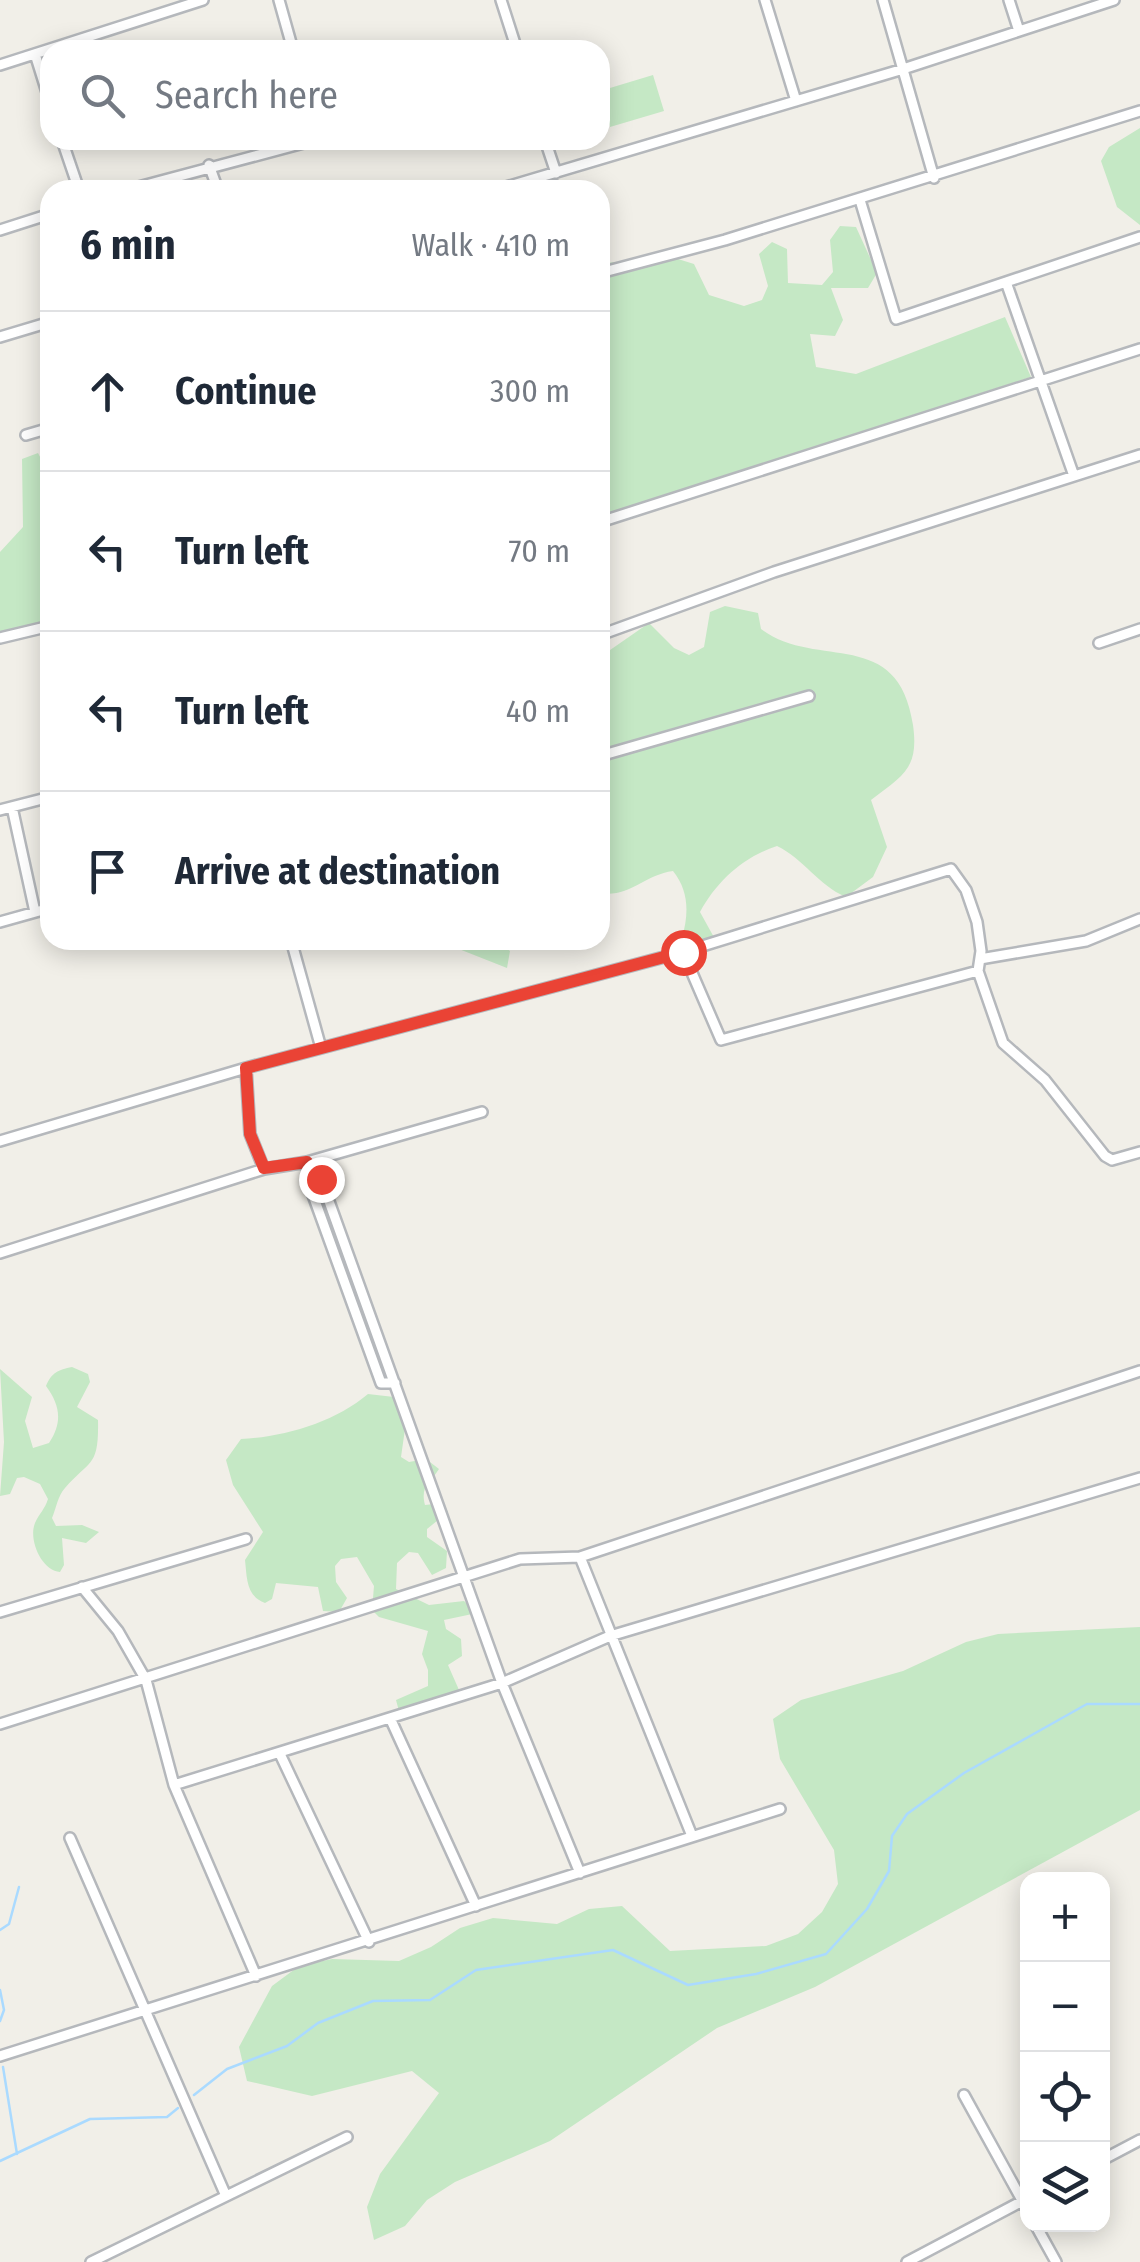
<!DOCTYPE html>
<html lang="en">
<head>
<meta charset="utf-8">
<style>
	:root { --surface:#fff; --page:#f2f2f3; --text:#1f2937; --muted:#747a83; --line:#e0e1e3 }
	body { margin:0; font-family:"Fira Sans Condensed",sans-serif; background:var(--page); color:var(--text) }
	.controls { position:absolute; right:30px; bottom:30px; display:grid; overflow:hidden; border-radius:20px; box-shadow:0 5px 25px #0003 }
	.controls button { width:90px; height:90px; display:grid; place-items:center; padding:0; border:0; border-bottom:2px solid var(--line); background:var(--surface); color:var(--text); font:50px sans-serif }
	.stop { position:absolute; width:30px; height:30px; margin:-22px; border:8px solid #ea4335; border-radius:50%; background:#fff }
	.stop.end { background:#ea4335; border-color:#fff; box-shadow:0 2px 10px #0008 }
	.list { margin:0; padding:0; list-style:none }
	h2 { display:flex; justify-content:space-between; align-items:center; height:130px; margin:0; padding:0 40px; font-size:42px }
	h2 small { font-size:32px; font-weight:400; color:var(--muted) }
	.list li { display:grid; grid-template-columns:65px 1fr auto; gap:30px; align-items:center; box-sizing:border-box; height:160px; padding:0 40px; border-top:2px solid var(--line) }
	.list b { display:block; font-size:38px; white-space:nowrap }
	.list em { font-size:32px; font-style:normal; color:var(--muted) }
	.icon { flex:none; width:55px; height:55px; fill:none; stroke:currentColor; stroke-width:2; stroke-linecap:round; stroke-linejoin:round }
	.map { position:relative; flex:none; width:1140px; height:2262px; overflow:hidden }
	.search { position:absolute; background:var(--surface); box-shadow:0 5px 25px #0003; left:40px; top:40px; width:570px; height:110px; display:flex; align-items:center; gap:25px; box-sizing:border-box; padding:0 35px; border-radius:30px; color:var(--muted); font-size:38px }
	.panel { position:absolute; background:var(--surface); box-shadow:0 5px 25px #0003; left:40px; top:180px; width:570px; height:770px; border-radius:30px }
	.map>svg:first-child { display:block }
</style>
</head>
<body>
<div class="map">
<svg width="1140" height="2262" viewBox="0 0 1140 2262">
	<rect width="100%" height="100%" fill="#f1efe8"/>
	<path fill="#c5e8c5" d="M653,75L664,111L610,127L600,91Z
		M1140,128V225L1117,207L1101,161L1109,147Z
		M840,226L856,227L877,273L868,288H831L843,320L835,336L810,334L816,367L856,374L1005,317L1031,377L600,516V263L678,259L694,264L709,295L744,306L762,300L768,286L759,254L772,242L787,249L788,283L822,285L833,272L830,240Z
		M38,453L50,476V632L28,630L0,636V552L23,527L22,459Z
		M725,606L758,613L761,629C817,671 898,625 913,725C919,768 904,775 871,800L887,847L873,877L846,897C818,885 804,859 777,846C743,857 717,881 700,912L716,941L697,943L682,938C689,913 689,891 673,871C644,875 629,898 600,893V657L649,623L674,648L689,655L704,647L710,612Z
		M436,940H495L510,951L507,968Z
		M72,1367L88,1374L90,1382L77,1407L98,1420C99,1468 90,1459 65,1488C58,1495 56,1509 52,1518L56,1526L82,1525L99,1532L86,1543L62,1538L64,1565L60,1572C42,1571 28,1540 35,1523C39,1514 45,1509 48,1499L40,1484L24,1477L17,1478L10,1494L0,1496L4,1442L0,1369L32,1397L25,1421L33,1448L49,1443C63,1422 60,1405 46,1386C52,1372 58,1370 72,1367Z
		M368,1394L394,1397L406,1422L401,1457L409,1462L426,1459L439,1469C430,1483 420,1486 425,1505L443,1503L448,1512L427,1529V1537L447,1551L446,1568L432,1575L418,1553L409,1552L397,1563L396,1589L429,1605L464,1601L477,1613L444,1620L446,1629L461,1639L462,1656L448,1665L459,1690L442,1708L400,1715L396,1700L428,1686V1670L422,1654L428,1631L379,1617L372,1610L374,1586L357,1557L341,1559L335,1566L336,1582L347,1598L339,1612L323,1611L318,1587L276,1583L272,1599L265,1603C246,1596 247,1578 245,1560L263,1532L233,1485L226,1460L241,1439C285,1437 335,1422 368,1394Z
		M1140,1627V1810L815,1987L717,2028L550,2141L455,2182L427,2200L405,2226L374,2240L367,2207L380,2174L439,2093L412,2071L312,2096L247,2081L239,2047L272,1986L299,1966L332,1959L399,1961L431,1947L460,1928L493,1918L557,1924L589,1909L622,1906L670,1951L766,1946L798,1934L822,1912L838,1884L834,1850L780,1759L773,1719L801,1700L903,1671L966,1642L998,1634Z"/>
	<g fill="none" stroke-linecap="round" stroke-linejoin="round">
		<path stroke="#aadaff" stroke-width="2.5" d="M0,1930L9,1924L19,1887
			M0,1990L4,2010L0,2021
			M3,2067L17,2154
			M194,2095L227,2069L287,2046L318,2023L373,2001L430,2000L476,1970L613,1950L688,1985L756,1974L826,1954L867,1909L889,1871L892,1836L907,1814L964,1773L1087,1704H1140
			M0,2161L90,2119L167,2117L178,2108"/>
		<g stroke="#b5b8bc" stroke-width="14">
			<path id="minor" d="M279,0L293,50
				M501,0L517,50
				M765,0L796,101
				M883,0L934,178
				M1009,0L1019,31
				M35,54L50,102
				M0,65L203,0
				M62,140L79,190
				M545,140L556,173
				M209,165L218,190
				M127,190L315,140
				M496,190L900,70L1114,0
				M860,200L896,319L1140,237
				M0,230L50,214
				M600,273L725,240L1140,111
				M1006,282L1074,476
				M0,337L50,322
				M26,435L50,428
				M600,522L1140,349
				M600,635L774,572L1140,455
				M0,638L50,626
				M1099,643L1140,629
				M600,756L809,696
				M12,807L35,912
				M0,810L50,797
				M0,922L50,908
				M291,940L321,1048
				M683,952L721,1040L978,971
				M980,959L1086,941L1140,919
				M246,1068L250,1134L264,1169L307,1162L482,1112
				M0,1141L246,1068L683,952L951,869L966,890L977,922L981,951L978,971L1003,1043L1045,1080L1105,1156L1112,1160L1140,1152
				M307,1162L321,1179L502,1683L580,1873
				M307,1163L309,1184L381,1383H395
				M0,1253L264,1169
				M580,1557L692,1836
				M82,1587L118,1631L146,1680L174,1785L256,1976
				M0,1612L246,1539
				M390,1718L476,1906
				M0,1724L520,1559L580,1557L1140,1371
				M280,1754L369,1942
				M174,1785L502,1683L610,1636L1140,1478
				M70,1838L226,2196
				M0,2056L780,1809
				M964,2095L1028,2211
				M1102,2160L1140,2140
				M1035,2224L1056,2262
				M91,2262L347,2137
				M907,2262L1028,2198"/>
		</g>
		<use href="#minor" stroke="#fff" stroke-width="9"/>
	</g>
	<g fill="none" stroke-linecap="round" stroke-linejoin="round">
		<path stroke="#ea4335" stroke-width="12" d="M321,1179L307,1162L264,1168L250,1134L246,1068L683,952"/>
	</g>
</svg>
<div class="controls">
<button>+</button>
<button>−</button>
<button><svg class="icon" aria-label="locate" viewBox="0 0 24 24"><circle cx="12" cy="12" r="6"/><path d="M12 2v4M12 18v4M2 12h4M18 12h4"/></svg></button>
<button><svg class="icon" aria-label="layers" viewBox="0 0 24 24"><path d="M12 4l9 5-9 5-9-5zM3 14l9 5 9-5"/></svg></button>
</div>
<div class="stop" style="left:683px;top:952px"></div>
<div class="stop end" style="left:321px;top:1179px"></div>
<div class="search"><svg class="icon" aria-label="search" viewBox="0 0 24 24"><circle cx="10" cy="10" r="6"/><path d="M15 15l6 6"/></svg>Search here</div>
<section class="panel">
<h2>6 min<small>Walk · 410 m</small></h2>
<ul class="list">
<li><svg class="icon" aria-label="ahead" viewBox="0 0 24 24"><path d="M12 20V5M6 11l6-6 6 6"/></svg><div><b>Continue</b></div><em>300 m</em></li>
<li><svg class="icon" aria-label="left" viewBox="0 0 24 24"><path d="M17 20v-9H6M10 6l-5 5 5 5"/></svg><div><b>Turn left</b></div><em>70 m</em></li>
<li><svg class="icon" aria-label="left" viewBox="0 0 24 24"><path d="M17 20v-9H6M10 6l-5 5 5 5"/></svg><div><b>Turn left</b></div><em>40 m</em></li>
<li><svg class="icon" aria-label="arrive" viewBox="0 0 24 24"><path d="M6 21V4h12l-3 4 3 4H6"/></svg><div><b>Arrive at destination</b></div></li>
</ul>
</section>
</div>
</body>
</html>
